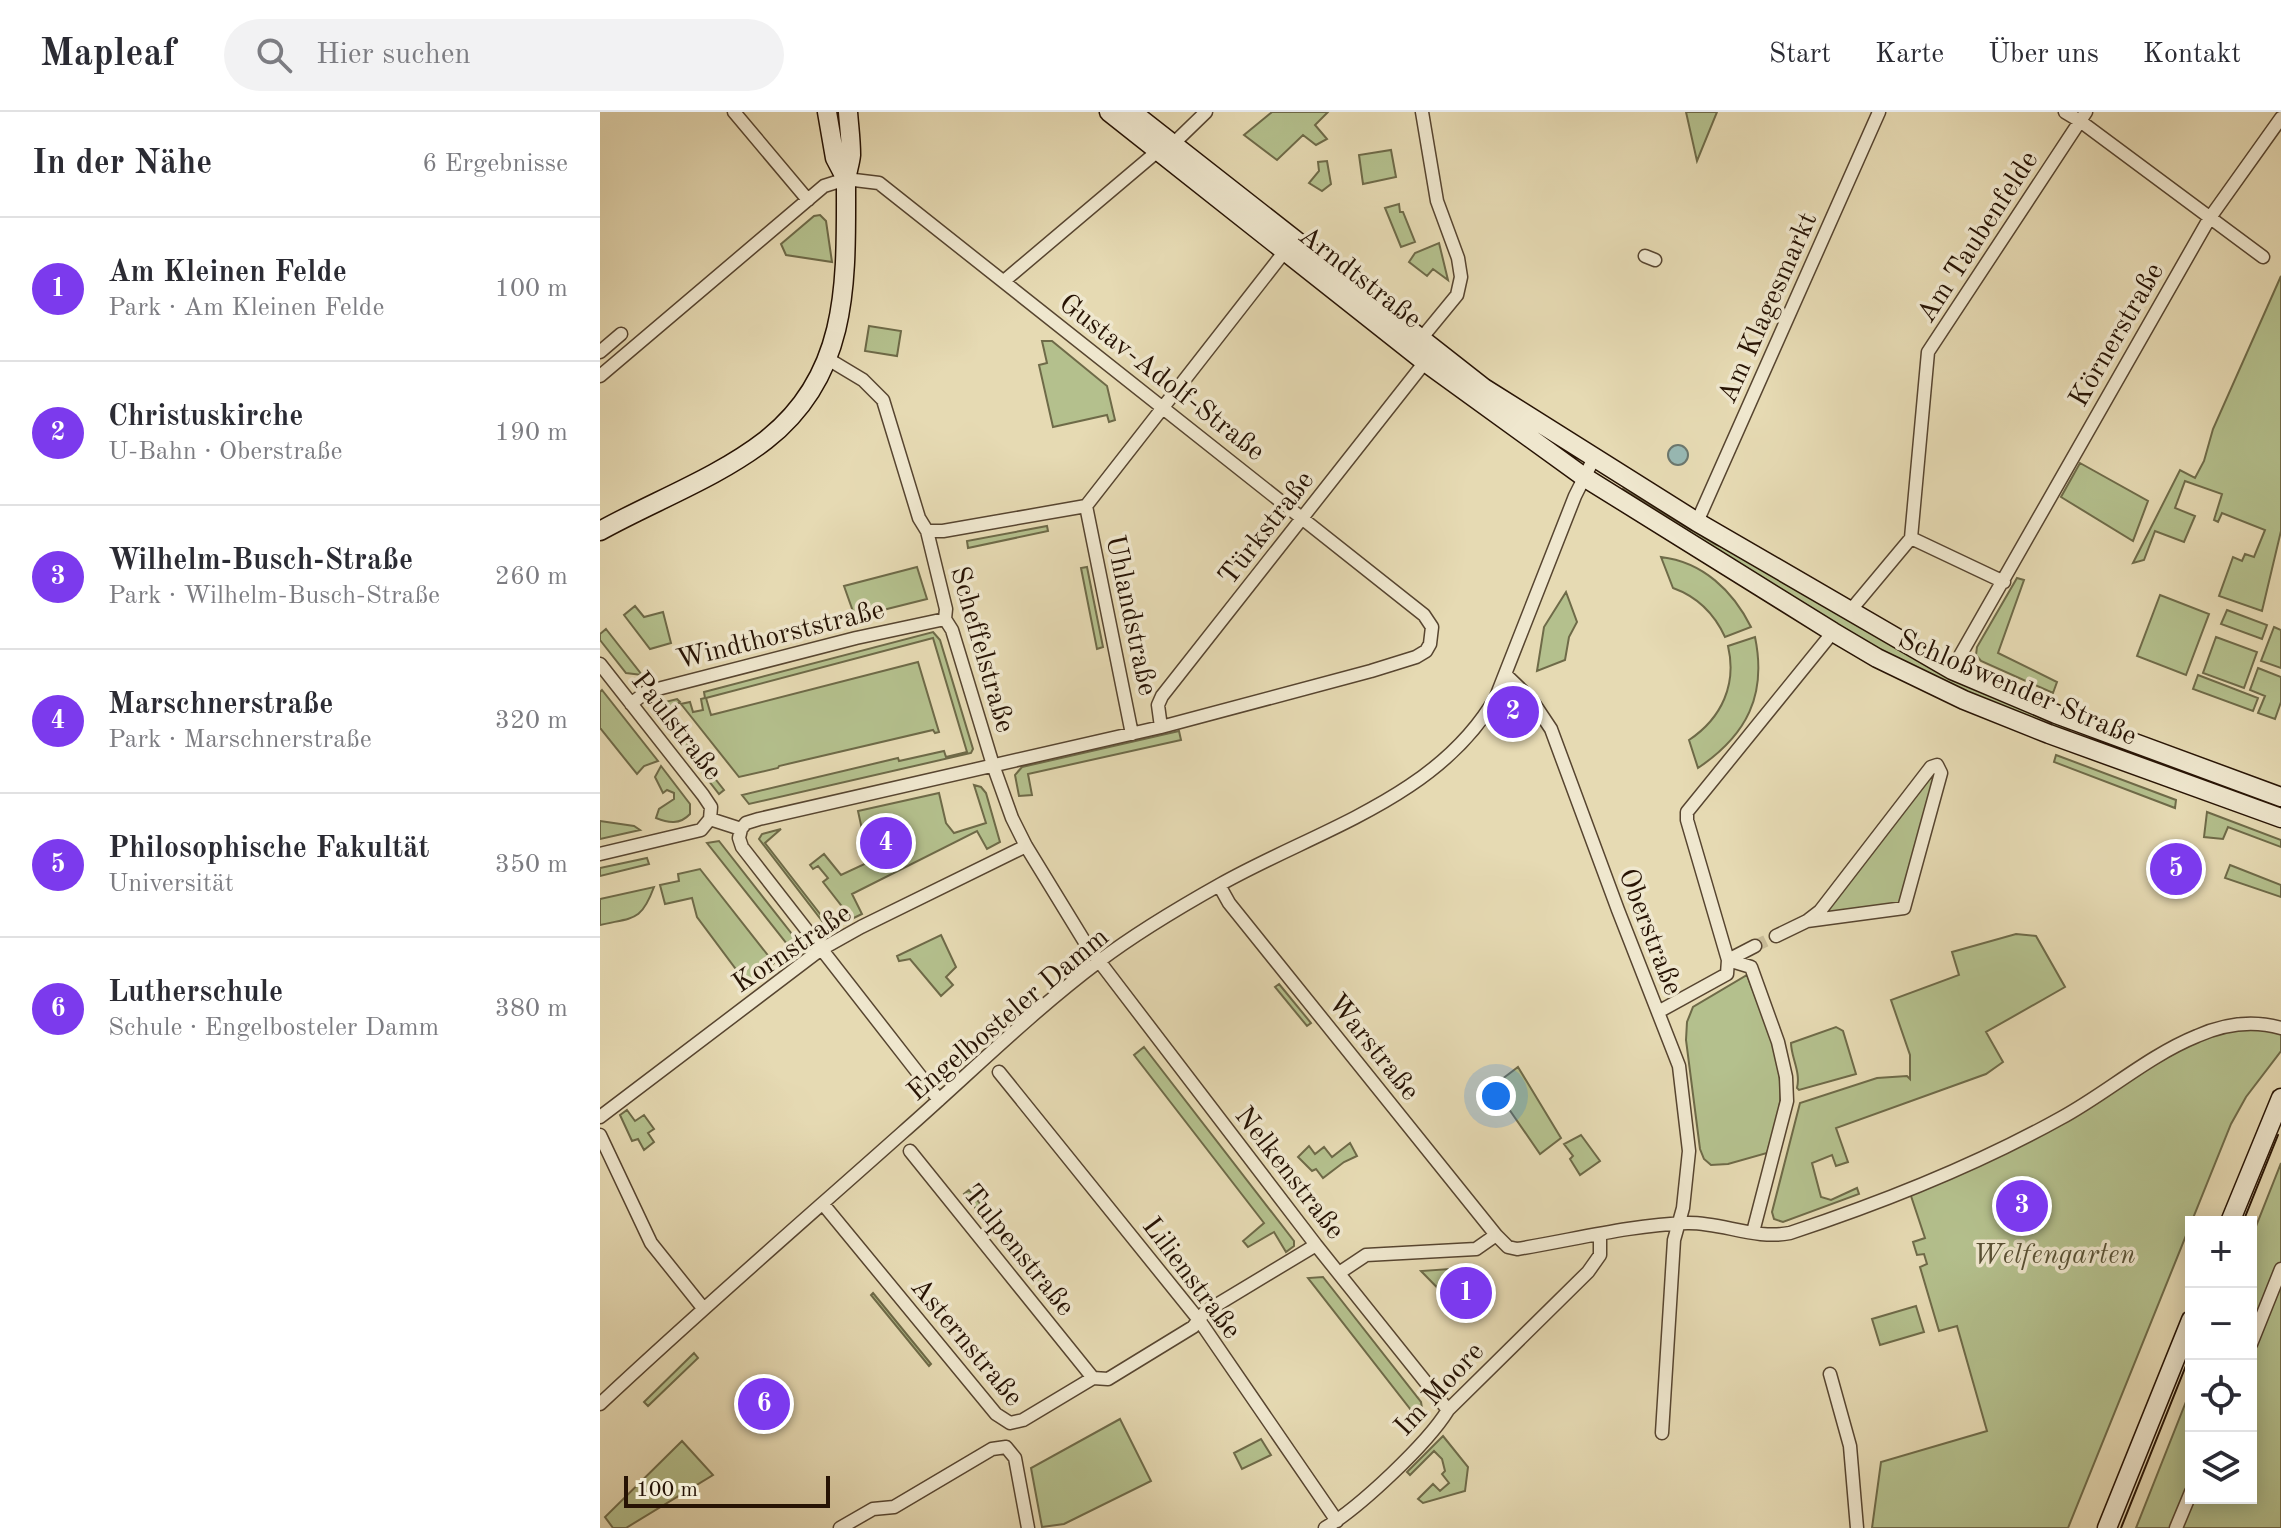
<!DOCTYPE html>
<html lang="de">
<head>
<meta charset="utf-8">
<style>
	:root { --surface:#fff; --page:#f2f2f3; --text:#2b2b33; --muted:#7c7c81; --line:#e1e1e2; --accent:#7c3aed }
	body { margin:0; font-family:"Old Standard TT",serif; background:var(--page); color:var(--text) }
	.controls { position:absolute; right:24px; bottom:24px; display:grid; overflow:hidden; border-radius:0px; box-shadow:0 4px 20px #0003 }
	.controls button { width:72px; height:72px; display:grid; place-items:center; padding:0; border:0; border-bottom:2px solid var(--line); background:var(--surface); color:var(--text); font:40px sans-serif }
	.scale { position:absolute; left:24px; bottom:20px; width:206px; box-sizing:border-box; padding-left:8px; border:4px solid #271304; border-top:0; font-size:22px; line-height:28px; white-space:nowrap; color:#271304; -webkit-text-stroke:6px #efe7ce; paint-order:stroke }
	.you { position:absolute; left:896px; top:984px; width:28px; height:28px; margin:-20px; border:6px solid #fff; border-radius:50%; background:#1a73e8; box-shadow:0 0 0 12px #1a73e833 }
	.badge { display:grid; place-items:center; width:52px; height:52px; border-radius:50%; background:var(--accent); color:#fff; font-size:26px; font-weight:700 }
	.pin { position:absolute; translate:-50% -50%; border:4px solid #fff; box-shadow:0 2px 8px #0006 }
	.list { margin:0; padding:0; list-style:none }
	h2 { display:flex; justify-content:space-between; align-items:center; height:104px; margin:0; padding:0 32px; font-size:34px }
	h2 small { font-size:26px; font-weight:400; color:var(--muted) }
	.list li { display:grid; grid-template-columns:52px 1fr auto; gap:24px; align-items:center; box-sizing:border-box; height:144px; padding:0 32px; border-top:2px solid var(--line) }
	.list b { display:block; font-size:30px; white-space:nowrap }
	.list p { margin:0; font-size:26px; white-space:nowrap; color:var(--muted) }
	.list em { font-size:26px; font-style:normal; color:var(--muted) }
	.icon { flex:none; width:44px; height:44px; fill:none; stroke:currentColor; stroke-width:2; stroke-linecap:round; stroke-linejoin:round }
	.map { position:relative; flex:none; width:1681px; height:1416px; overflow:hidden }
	header { display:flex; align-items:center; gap:48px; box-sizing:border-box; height:112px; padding:0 40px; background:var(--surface); border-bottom:2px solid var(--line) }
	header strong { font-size:38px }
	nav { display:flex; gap:44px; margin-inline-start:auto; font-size:28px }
	.search { width:560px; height:72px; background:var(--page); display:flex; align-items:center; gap:20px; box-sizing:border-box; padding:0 28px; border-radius:44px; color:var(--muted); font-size:30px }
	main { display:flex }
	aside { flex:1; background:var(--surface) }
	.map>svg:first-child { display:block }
</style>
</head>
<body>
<header>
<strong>Mapleaf</strong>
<div class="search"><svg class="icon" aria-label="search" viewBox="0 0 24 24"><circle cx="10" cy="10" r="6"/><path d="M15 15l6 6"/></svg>Hier suchen</div>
<nav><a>Start</a><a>Karte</a><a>Über uns</a><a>Kontakt</a></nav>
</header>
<main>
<aside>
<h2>In der Nähe<small>6 Ergebnisse</small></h2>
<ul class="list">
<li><span class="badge">1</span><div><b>Am Kleinen Felde</b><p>Park · Am Kleinen Felde</p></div><em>100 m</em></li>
<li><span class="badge">2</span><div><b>Christuskirche</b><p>U-Bahn · Oberstraße</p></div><em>190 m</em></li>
<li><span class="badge">3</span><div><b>Wilhelm-Busch-Straße</b><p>Park · Wilhelm-Busch-Straße</p></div><em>260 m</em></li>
<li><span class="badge">4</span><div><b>Marschnerstraße</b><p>Park · Marschnerstraße</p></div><em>320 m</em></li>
<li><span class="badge">5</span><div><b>Philosophische Fakultät</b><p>Universität</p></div><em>350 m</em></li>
<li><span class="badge">6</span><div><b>Lutherschule</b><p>Schule · Engelbosteler Damm</p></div><em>380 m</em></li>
</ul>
</aside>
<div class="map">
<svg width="1681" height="1416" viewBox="0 0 1681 1416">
	<rect width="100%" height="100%" fill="#e6dab3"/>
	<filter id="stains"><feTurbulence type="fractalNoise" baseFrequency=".0025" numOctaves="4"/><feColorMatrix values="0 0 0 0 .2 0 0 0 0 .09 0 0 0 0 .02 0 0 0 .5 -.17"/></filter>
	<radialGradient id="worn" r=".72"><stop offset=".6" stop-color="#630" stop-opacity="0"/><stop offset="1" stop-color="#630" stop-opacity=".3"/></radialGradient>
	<path fill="#b4c08d" stroke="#6e6a48" stroke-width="2" d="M672,0H728L715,13L727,27L716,33L703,23L677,48L644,23Z
		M1086,0H1117L1097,49Z
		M791,38L796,65L763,72L759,43Z
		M727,49L731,72L722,79L709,71L719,59L718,50Z
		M799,92L800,100H803L815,130L801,135L785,96Z
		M220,103L226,109L232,150L186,143L181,132L214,104Z
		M839,131L848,168L833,157L827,164L809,150L815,141Z
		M1681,164V419L1662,499L1619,484L1633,445L1642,449L1645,442L1654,445L1665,418L1622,401L1618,410L1614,408L1622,382L1585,369L1575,396L1595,404L1584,430L1555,419L1544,448L1533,451L1580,358L1595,366L1604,349L1613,317Z
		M269,214L301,219L297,244L265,239Z
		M442,229H452L507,274L515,308L509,310L507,303L453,315L439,253L447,251Z
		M1480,351L1548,389L1533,429L1461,385Z
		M1023,377L1115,432L1154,449L1370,574L1470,617L1469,619L1393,593L1267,532L1021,380Z
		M447,414L448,419L368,436L367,429Z
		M1061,445C1103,450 1133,479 1151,515L1125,525C1114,501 1098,485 1073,476Z
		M317,455L327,487L255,505L244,474Z
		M487,455L503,535L497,537L481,456Z
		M1417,466L1424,468L1398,541L1457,570L1453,581L1381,549L1376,543L1377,535Z
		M966,480L977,510L969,525L965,548L937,559L944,515Z
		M1560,483L1609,502L1586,563L1537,544Z
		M35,494L44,505L63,500L71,531L50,537L24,503Z
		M1627,498L1667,513L1662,527L1621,512Z
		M1674,515L1681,518V556L1661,549Z
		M6,517L42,563L26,561L0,528V522Z
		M333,520L340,528L373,637L371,641L149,692L142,683L298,646L299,649L344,639L346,645L367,640L333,526L106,586L111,603L318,550L339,620L335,621L333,618L179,654L178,656L139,665L81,592L90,590L93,600L103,598L101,587L105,586L104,580Z
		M1155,525C1167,583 1147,623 1098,656L1089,628C1122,606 1137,572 1128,534Z
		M1616,525L1657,540L1644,576L1603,561Z
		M1658,556L1681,565V590L1675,607L1658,601L1665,584L1650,578Z
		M1598,563L1658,586L1653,599L1593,577Z
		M2,578L58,649L44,654L37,662L0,616V580Z
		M77,587L80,590L64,602L124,678L119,682L57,602L61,591Z
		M579,619L581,628L428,662L432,683L419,684L415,663L422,655Z
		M1456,643L1576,688L1575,696L1454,650Z
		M1337,653L1304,796L1207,809Z
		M61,654L90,692V702C80,713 68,711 56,706L59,697L74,687V681L67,678L63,681L55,665Z
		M374,673L381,675L386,681L400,730L387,737L377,719L252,782L262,802L229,818L159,727L162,722L181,717L165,731L231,816L247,801L223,770L228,766L218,754L213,757L210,753L224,742L241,763L269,750L258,699L339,681L346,711L354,721L386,711Z
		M1607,700L1681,728V735L1628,715L1623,727L1604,725Z
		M0,709L34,714L40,718L0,727Z
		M119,729L199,831L191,837L107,731Z
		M47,746L49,752L0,764V756Z
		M1630,753L1681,773V785L1625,766Z
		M100,757L174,851L147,872L97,805L92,786L65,792L60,773L79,769L78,762Z
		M54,775C41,810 34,805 0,813V787Z
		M1416,822L1436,824L1465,875L1386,920L1403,950L1386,962L1236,1016L1248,1050L1236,1054L1232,1043L1212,1051L1221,1085L1231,1088L1257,1076L1259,1082L1183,1110L1174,1107L1172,1100L1200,991L1277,966L1307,964L1310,967V943L1291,888L1359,863L1352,840Z
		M341,823L356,855L346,865L353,873L341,884L310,847L299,849L297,844Z
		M1147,863C1162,904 1187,953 1179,998C1177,1013 1171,1027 1167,1041L1128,1052L1111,1053L1104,1047L1100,1037L1086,928L1087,910L1093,895Z
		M679,872L711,911L707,914L675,875Z
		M1236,915L1243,919L1256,962L1199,978L1197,976C1201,960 1191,945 1191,931Z
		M1681,916V939L1646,985L1631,1012L1468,1416H1272L1281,1350L1387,1319L1357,1214L1339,1219L1320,1155L1327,1152L1324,1142L1317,1143L1313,1130L1325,1126L1309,1078L1488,991L1617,917Z
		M544,935L694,1129V1134L686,1140L674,1120L648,1135L643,1129L664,1111L534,943Z
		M918,955L961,1026L940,1042L893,974Z
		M27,998L35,1009L44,1003L54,1017L48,1021L54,1030L44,1038L38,1027L32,1029L20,1003Z
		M981,1023L1000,1049L980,1063L970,1047L973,1044L964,1032Z
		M750,1031L757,1044L744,1050L723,1066L716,1057L712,1059L698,1045L709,1034L715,1042L724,1035L732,1045Z
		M1681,1051V1416H1536L1591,1277V1386H1651V1127Z
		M369,1078L446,1172L440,1176L364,1082Z
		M878,1155L881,1173L892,1184L862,1201L821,1159Z
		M723,1165L821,1290L823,1302L818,1307L708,1166Z
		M273,1181L331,1252L329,1254L271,1183Z
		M1316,1194L1324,1220L1280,1233L1272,1207Z
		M94,1241L98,1246L48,1294L44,1290Z
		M520,1307L551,1369L464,1412L442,1415L431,1356Z
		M843,1324L868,1355L865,1379L823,1391L818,1387L833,1372L840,1379L849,1371L842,1362L845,1359L842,1347L834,1339L810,1363L807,1360Z
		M661,1327L671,1343L642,1357L634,1341Z
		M82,1329L113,1363L26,1416H13L5,1405Z"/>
	<path fill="#98b9b4" stroke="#6b776e" stroke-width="2" d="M1068 343a10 10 0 1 1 20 0a10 10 0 1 1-20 0Z"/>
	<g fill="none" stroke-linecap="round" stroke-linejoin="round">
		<path stroke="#c9bc99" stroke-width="12" stroke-dasharray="12 6" stroke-linecap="butt" d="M1155,834L1176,824"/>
		<g stroke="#574530" stroke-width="15">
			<path id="street" d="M134,0L208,88
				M1465,0L1480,9L1663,145
				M573,32L606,0
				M1045,144L1055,148
				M404,169L559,38
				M820,228L857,183L861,165L858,146L837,89L822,0
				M0,240L21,222
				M228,247L263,268L283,288L319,406L327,419L346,497L345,507L352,518L393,653L412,706L426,734L486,832L716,1133L848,1298
				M0,264L224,74L246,67L279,71L824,503L832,515L830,532L826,539L816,545L771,559L561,615L159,707L146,711L141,717
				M486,394L532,622
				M1097,410L1279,0
				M327,419H343L486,394L685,139
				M1311,426L1404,470
				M1250,499L1311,426L1328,240L1486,0
				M1357,549L1609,107L1681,6
				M0,552L103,683L111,695L110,707
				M906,563L931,587L951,617L1018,798L1079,954L1089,1039L1083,1096L1074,1128L1062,1321
				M31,592L46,580L256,526L345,507
				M561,615L558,593L562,584L825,250
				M110,707L141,717
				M141,717L139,726L142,735L339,988
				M0,742L101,718L110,707
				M619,773L629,791L896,1123
				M1176,824L1207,809L1220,799L1331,655L1337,653L1341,661L1304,796L1207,809
				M1128,848L1151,855L1178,930L1186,965L1187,989L1153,1120
				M1128,848L1155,834
				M1058,900L1127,862L1128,848L1087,708V700L1233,520
				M399,960L599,1208L737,1409
				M0,1005L220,838L261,815L426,734
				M0,1023L51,1131L103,1196
				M310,1039L493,1266
				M223,1092L396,1302L410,1311
				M739,1161L766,1143L876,1137L896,1123L908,1135L917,1137C973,1128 1030,1113 1087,1111C1121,1110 1156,1128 1190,1121C1284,1090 1375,1054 1461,1006C1507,981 1548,944 1597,924C1624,912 1653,908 1681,916
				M1651,1232L1681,1157
				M1230,1262L1250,1334L1257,1416
				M0,1292C99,1199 201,1111 302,1021C367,964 429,902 498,850C536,821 580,795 621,772C717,718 838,686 896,585L975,384L994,346
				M410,1311L423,1308L493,1266L508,1267L593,1215L605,1200L716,1133
				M406,1335L415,1346L428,1416
				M240,1416L273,1397L294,1395L392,1337L406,1335
				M725,1416C760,1395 827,1332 848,1298L988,1160L1000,1143V1123
				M1576,1416L1591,1380"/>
		</g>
		<g stroke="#271304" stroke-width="21">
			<path id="secondary" d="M227,0L235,46L246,67
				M509,0L825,250L984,365L1233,520L1277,546L1364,588L1449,622L1681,706
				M532,0L884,276L1097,410L1352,558L1456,602L1681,685
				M0,419C54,389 117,366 166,328C250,262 246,169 246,72C246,62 250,53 251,43C251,28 249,14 248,0
				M1630,1110L1681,986
				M1507,1416L1591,1208"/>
		</g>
		<use href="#street" stroke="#efe7ce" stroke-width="12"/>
		<use href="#secondary" stroke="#efe7ce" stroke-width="18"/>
		<path stroke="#271304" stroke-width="2" d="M1643,1110L1678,1023
			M1521,1416L1591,1241"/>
	</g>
	<g text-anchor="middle" stroke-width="7" stroke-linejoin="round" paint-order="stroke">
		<g font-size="28" fill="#271304" stroke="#efe7ce">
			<text transform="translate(1376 124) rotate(-57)" y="10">Am Taubenfelde</text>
			<text transform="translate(761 164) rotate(38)" y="10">Arndtstraße</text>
			<text transform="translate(1166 195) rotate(-66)" y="10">Am Klagesmarkt</text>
			<text transform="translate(1515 222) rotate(-60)" y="10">Körnerstraße</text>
			<text transform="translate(563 264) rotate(38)" y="10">Gustav-Adolf-Straße</text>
			<text transform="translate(665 415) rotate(-52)" y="10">Türkstraße</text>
			<text transform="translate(533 503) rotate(78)" y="10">Uhlandstraße</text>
			<text transform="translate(180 521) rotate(-14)" y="10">Windthorststraße</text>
			<text transform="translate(384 537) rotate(74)" y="10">Scheffelstraße</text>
			<text transform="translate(1418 574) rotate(23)" y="10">Schloßwender Straße</text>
			<text transform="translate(78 613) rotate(52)" y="10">Paulstraße</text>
			<text transform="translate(1052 819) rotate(69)" y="10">Oberstraße</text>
			<text transform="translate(191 835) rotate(-34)" y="10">Kornstraße</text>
			<text transform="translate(407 901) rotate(-40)" y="10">Engelbosteler Damm</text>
			<text transform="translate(775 934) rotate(51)" y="10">Warstraße</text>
			<text transform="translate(691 1060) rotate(52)" y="10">Nelkenstraße</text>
			<text transform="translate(420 1137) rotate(51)" y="10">Tulpenstraße</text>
			<text transform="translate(593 1165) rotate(53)" y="10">Lilienstraße</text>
			<text transform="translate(368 1229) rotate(50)" y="10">Asternstraße</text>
			<text transform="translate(838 1276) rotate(-47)" y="10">Im Moore</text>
		</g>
		<g font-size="28" font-style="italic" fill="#585034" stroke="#efe7ce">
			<text x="1454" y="1151">Welfengarten</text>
		</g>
	</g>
	<rect width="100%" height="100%" filter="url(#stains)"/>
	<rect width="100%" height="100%" fill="url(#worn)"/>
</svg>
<div class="controls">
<button>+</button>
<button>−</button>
<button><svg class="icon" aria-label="locate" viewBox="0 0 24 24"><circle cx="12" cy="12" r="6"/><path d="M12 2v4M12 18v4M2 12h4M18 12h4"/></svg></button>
<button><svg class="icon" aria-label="layers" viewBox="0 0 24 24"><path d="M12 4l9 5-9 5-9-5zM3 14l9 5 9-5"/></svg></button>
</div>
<div class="scale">100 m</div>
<div class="you"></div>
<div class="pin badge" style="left:866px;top:1181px">1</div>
<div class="pin badge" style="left:913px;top:600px">2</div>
<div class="pin badge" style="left:1422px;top:1094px">3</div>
<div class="pin badge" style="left:286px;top:731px">4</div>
<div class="pin badge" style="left:1576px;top:757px">5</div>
<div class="pin badge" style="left:164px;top:1292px">6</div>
</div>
</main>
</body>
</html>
